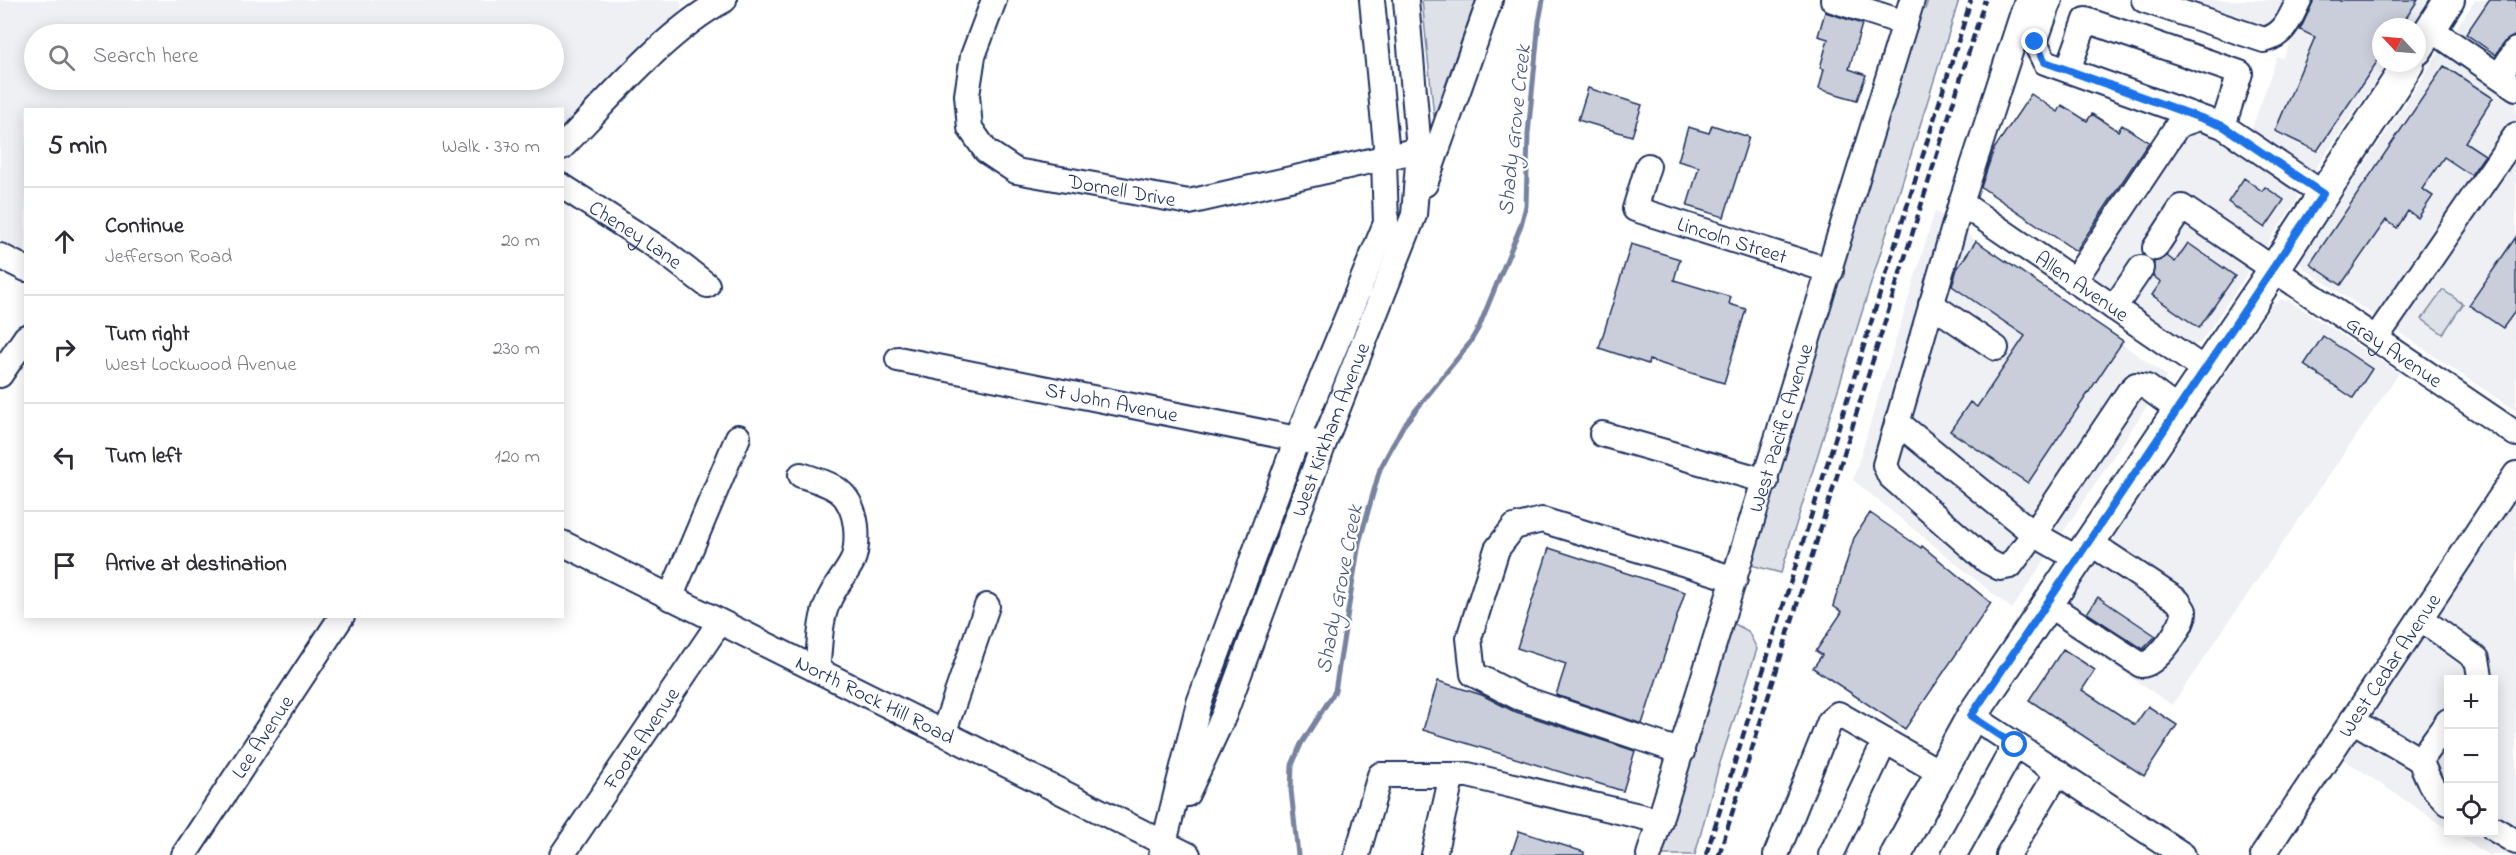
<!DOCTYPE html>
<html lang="en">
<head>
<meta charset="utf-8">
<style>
	:root { --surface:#fff; --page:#f7f7f7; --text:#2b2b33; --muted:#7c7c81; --line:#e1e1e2 }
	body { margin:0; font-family:"Indie Flower",sans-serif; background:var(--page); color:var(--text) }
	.controls { position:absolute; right:18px; bottom:18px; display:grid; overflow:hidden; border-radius:0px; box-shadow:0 3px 15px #0003 }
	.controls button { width:54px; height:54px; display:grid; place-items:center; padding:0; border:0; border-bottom:2px solid var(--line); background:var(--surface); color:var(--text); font:30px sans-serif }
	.compass { position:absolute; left:2372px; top:18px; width:54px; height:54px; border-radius:50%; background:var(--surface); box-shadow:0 3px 15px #0003; rotate:296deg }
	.stop { position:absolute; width:18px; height:18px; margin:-14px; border:4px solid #1a73e8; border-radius:50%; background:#fff }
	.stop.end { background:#1a73e8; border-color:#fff; box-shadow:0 2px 6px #0008 }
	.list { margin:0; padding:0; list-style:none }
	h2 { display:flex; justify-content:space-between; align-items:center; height:78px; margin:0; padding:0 24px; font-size:26px }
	h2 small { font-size:20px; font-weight:400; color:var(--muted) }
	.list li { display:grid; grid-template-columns:39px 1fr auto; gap:18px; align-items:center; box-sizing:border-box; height:108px; padding:0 24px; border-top:2px solid var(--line) }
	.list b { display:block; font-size:22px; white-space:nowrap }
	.list p { margin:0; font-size:20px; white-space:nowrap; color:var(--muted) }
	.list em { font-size:20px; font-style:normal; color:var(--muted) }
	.icon { flex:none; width:33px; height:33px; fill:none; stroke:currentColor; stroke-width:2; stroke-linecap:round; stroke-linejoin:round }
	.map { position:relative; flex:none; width:2516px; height:855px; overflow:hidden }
	.search { position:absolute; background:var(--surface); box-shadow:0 3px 15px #0003; left:24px; top:24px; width:540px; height:66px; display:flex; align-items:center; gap:15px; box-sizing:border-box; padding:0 21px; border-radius:33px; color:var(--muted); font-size:22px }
	.panel { position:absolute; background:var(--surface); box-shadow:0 3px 15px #0003; left:24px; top:108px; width:540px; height:510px; border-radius:0px }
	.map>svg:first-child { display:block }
</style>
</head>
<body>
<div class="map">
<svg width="2516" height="855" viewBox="0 0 2516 855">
	<rect width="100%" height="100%" fill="#fff"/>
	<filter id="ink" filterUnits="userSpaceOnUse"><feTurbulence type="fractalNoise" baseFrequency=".0167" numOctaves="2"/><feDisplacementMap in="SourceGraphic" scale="12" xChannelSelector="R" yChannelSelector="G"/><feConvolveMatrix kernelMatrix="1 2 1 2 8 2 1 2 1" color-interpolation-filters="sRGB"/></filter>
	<g filter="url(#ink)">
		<path fill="#eff0f4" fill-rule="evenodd" d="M0,0H680L682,6L676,17L563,128L562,110H26L25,260L0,247ZM34,34H554V80H34Z
			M2181,0H2288L2272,27H2264Z
			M2311,0H2428L2412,27H2381V63H2388L2314,171L2251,131L2277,57L2283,58Z
			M2475,0H2516V411L2303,268L2300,261L2302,247L2308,238L2318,234Z
			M2195,127L2210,131L2294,189L2297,194V200L2201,342L2195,346H2190L2091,278L2188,131Z
			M1935,211L2167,376L2012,609L1853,480Z
			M2282,299L2290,301L2399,373L2172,705L2054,626L2273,304Z
			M2516,496V855H2488L2454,833L2494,832V680H2448V829L2342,758Z"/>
		<path fill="#dee1e7" stroke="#7c88a2" stroke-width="1.5" d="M1422,0H1476L1434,117Z
			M1928,0H1959L1781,573L1751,565L1919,10L1925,9Z
			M2443,290L2463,304L2443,334L2422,319Z
			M1733,623L1748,631L1757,649L1718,769L1695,855H1661Z"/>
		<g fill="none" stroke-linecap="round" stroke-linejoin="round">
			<path stroke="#77839f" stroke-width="5" d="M1298,855L1291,790L1292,765L1301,744L1335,691L1359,543L1380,469L1403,426L1469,344L1479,327L1521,225L1526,206L1528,134L1539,21L1543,0"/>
		</g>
		<path fill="#caceda" stroke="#1b2f5e" stroke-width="1.5" d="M2314,0H2418L2400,27H2381V56L2317,151L2275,131L2315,37L2300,30Z
			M2489,0H2516V35L2504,42L2496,55L2466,34Z
			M1825,12L1862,24L1849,69L1866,75L1857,100L1819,89L1824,69L1820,68L1828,39L1818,36Z
			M2444,66L2493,98L2465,142L2485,155L2471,175L2444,157L2422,189L2433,196L2418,218L2408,211L2397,228L2386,220L2341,285L2310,264Z
			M1588,88L1642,105L1632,136L1578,120Z
			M2031,94L2058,112L2062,105L2087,121L2092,114L2118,131L2122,125L2149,142L2076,251L1981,187L1994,149Z
			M1712,125L1749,137L1724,217L1687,206L1699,167L1678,161L1688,127L1709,133Z
			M2244,178L2262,191L2265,187L2284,200L2265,228L2228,202Z
			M2516,237V310L2503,328L2469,305Z
			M1976,241L2123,341L2028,483L1950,431L1970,402L1977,407L2025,336L1952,286L1957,269Z
			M2188,243L2235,276L2199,328L2152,295L2161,282L2153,276L2154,262L2167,256L2175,262Z
			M1631,244L1680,259L1674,280L1731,297L1729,304L1746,309L1724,383L1649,360L1648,364L1599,348Z
			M2323,336L2372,369L2353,398L2304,365Z
			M1870,513L1921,548L1922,546L1991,603L1905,729L1813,668L1822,655L1816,651L1842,612L1833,606L1854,538Z
			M1549,548L1685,592L1642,724L1556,695L1566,664L1517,648Z
			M2098,597L2156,636L2143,649L2087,613Z
			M2063,649L2095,670L2082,690L2135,725L2148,706L2177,725L2144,776L2029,700Z
			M1438,681L1482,695L1513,711L1635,751L1623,791L1423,730Z
			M1519,831L1584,852V855H1511Z"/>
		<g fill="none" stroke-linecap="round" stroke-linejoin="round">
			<g stroke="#1b2f5e" stroke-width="28">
				<g id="minor">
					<path id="s1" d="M994,0L973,56L967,95L970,128L986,151L1016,171L1189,202L1419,150"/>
					<path d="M1833,0L1905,23"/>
					<path d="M2027,0L1961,203L1885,465L1890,476L1987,561L2000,568L2010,566L2034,534L2129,392L2136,385L2147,387L2178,410"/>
					<path d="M2050,0L2035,42L2045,62L2223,126L2323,194"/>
					<path d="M2144,0L2264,40C2285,35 2290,18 2299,0"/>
					<path d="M2431,29L2516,88"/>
					<path d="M2068,70L2086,20L2240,73L2223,126"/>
					<path d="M2499,76L2516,50"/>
					<path d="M562,147C607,101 668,29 724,0"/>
					<path id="s2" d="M1648,166L1635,209L1831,271"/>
					<path d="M1425,184L1490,0"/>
					<path id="s3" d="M562,186L660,249L707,285"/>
					<path id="s4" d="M1961,203L2205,370"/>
					<path id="s5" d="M2155,248L2182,207L2516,434"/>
					<path d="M0,256L26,269"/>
					<path d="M2074,281L2178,125L2199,118"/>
					<path d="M1931,304L1996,348"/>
					<path d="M2114,308L2141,268"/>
					<path d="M2376,338L2516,135"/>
					<path id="s6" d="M898,359L1312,442"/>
					<path d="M0,375L26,337"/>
					<path d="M1897,422L2034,534L2078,559"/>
					<path d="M1602,434L1766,481"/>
					<path d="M801,475C833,485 851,490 856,526C857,538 857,551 852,562C845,576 834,587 828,602C819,621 820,648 817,670"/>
					<path id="s7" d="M562,543L1188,855"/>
					<path d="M670,598L738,437"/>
					<path d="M2047,604L2141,665C2156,666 2185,625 2184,611L2178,601L2089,542"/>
					<path d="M2420,618L2477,659L2480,676L2478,680"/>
					<path d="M1972,716L2183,855"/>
					<path d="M2352,720L2420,760L2448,721"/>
					<path d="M944,731L987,606"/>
					<path d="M1682,752L1518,697L1473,674L1469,638L1497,549L1514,527L1542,520L1735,579"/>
					<path d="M2420,760L2431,785L2448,803"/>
					<path id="s8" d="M1187,794L1224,715L1324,443L1414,215L1419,150L1406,0"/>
					<path d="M2494,829L2516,842"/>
					<path id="s9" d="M184,855L342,616"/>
					<path id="s10" d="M562,855L719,623"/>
					<path d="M1161,855L1199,703L1297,439L1386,223L1384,160L1386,145L1372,0"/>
					<path d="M1357,855L1380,775H1468L1660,821"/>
					<path d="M1434,855L1452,775"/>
					<path id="s11" d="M1649,855L1912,0"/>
					<path d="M1776,855L1830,721L1838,714L1941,773"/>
					<path d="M1831,855L1885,741"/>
					<path d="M1954,855L2015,745"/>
					<path d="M2008,855L2058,772"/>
					<path id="s12" d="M2263,855L2516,474"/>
				</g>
			</g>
			<g stroke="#1b2f5e" stroke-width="34">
				<path id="major" d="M2417,50L2449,0
					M1896,855L1972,716L2275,268L2409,63"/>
			</g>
			<use href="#minor" stroke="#fff" stroke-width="24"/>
			<use href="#major" stroke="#fff" stroke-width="30"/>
			<path stroke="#1b2f5e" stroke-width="4.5" stroke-dasharray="9 4.5" stroke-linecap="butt" d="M1706,855L1971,0
				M1719,855L1985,0"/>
		</g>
	</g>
	<g fill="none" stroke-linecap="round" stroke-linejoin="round" filter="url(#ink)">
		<path stroke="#1a73e8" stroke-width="8" d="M2015,745L1971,716L2323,194L2223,126L2045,62L2035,42"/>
	</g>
	<g text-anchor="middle" stroke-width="4.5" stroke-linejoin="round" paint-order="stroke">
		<g font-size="21" fill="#1b2f5e" stroke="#fff">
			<text dy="7" stroke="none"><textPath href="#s1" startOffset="304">Dornell Drive</textPath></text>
			<text dy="7" stroke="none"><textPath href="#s3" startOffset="88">Cheney Lane</textPath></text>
			<text dy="7" stroke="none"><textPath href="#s2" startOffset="147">Lincoln Street</textPath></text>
			<text dy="7" stroke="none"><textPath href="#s4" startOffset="147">Allen Avenue</textPath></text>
			<text dy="7" stroke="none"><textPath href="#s5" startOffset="306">Gray Avenue</textPath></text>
			<text dy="7" stroke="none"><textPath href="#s6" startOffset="218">St John Avenue</textPath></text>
			<text dy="7" stroke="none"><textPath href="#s11" startOffset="447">West Pacific Avenue</textPath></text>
			<text dy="7" stroke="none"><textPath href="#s8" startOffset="392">West Kirkham Avenue</textPath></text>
			<text dy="7" stroke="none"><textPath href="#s12" startOffset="228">West Cedar Avenue</textPath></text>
			<text dy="7" stroke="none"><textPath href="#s7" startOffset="350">North Rock Hill Road</textPath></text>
			<text dy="7" stroke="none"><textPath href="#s9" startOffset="142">Lee Avenue</textPath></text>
			<text dy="7" stroke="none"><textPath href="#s10" startOffset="141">Foote Avenue</textPath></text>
		</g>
		<g font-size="22" font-style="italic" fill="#49597e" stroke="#fff">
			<text transform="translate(1513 130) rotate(-84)" y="8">Shady Grove Creek</text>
			<text transform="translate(1338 589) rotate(-79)" y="8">Shady Grove Creek</text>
		</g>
	</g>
</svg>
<div class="controls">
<button>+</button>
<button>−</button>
<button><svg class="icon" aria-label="locate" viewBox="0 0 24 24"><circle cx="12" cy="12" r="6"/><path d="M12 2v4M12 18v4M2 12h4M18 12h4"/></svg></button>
</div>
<svg class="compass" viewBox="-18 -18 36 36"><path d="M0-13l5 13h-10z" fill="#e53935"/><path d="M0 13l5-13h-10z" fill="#7c7c81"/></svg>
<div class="stop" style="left:2015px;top:745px"></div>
<div class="stop end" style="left:2035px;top:42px"></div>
<div class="search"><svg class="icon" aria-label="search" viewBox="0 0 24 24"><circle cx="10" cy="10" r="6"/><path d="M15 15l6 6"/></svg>Search here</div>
<section class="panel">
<h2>5 min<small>Walk · 370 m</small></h2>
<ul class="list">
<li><svg class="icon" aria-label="ahead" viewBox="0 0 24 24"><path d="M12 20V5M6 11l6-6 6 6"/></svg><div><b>Continue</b><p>Jefferson Road</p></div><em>20 m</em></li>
<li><svg class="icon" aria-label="right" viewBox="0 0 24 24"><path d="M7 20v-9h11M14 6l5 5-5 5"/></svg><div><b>Turn right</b><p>West Lockwood Avenue</p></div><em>230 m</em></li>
<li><svg class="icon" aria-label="left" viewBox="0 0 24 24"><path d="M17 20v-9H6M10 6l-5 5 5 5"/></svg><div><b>Turn left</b></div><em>120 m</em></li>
<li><svg class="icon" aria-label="arrive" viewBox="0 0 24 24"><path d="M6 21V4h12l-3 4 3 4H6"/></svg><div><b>Arrive at destination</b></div></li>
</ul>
</section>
</div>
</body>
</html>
